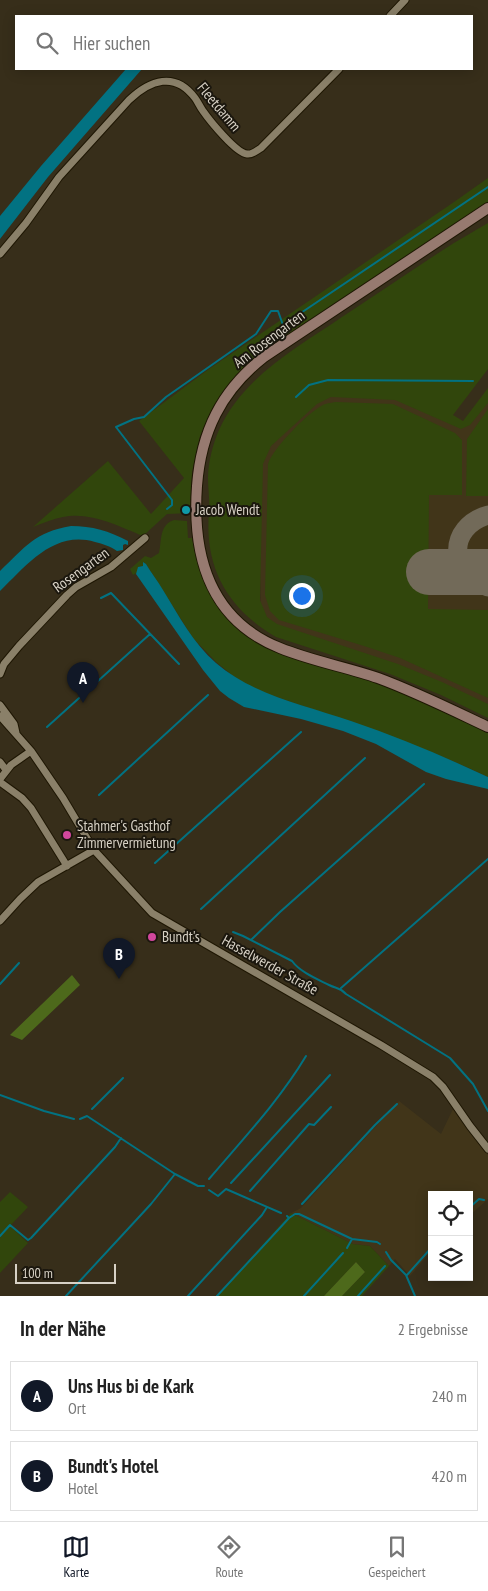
<!DOCTYPE html>
<html lang="de">
<head>
<meta charset="utf-8">
<style>
	:root { --surface:#fff; --page:#f6f6f6; --text:#222; --muted:#767676; --line:#e0e0e0; --accent:#111827 }
	body { margin:0; font-family:"PT Sans Narrow",sans-serif; background:var(--page); color:var(--text) }
	.controls { position:absolute; right:15px; bottom:15px; display:grid; overflow:hidden; border-radius:0px; box-shadow:0 2px 12px #0003 }
	.controls button { width:45px; height:45px; display:grid; place-items:center; padding:0; border:0; border-bottom:1px solid var(--line); background:var(--surface); color:var(--text); font:25px sans-serif }
	.scale { position:absolute; left:15px; bottom:12px; width:101px; box-sizing:border-box; padding-left:5px; border:2px solid #d7d1c5; border-top:0; font-size:14px; line-height:18px; white-space:nowrap; color:#d7d1c5; -webkit-text-stroke:4px #1b170e; paint-order:stroke }
	.you { position:absolute; left:301px; top:595px; width:18px; height:18px; margin:-12px; border:4px solid #fff; border-radius:50%; background:#1a73e8; box-shadow:0 0 0 8px #1a73e833 }
	.badge { display:grid; place-items:center; width:32px; height:32px; border-radius:50%; background:var(--accent); color:#fff; font-size:16px; font-weight:700 }
	.pin { position:absolute; translate:-50% -41px; filter:drop-shadow(0 1px 2px #0008) }
	.pin::after { content:''; position:absolute; top:26px; width:18px; height:15px; background:inherit; clip-path:polygon(0 0,100% 0,50% 100%) }
	.list { margin:0; padding:0; list-style:none }
	h2 { display:flex; justify-content:space-between; align-items:center; height:65px; margin:0; padding:0 20px; font-size:21px }
	h2 small { font-size:16px; font-weight:400; color:var(--muted) }
	.list li { display:grid; grid-template-columns:32px 1fr auto; gap:15px; align-items:center; box-sizing:border-box; height:70px; margin:0 10px 10px; padding:0 10px; border:1px solid var(--line); border-radius:0px }
	.list b { display:block; font-size:19px; white-space:nowrap }
	.list p { margin:0; font-size:16px; white-space:nowrap; color:var(--muted) }
	.list em { font-size:16px; font-style:normal; color:var(--muted) }
	.icon { flex:none; width:28px; height:28px; fill:none; stroke:currentColor; stroke-width:2; stroke-linecap:round; stroke-linejoin:round }
	.map { position:relative; flex:none; width:488px; height:1296px; overflow:hidden }
	.search { position:absolute; background:var(--surface); box-shadow:0 2px 12px #0003; left:15px; right:15px; top:15px; height:55px; display:flex; align-items:center; gap:12px; box-sizing:border-box; padding:0 18px; border-radius:0px; color:var(--muted); font-size:19px }
	.sheet { height:225px; background:var(--surface) }
	nav { display:flex; justify-content:space-around; align-items:center; box-sizing:border-box; height:70px; border-top:1px solid var(--line); background:var(--surface); font-size:14px; color:var(--muted) }
	nav a { display:grid; justify-items:center; gap:2px }
	nav .on { color:var(--accent) }
	.map>svg:first-child { display:block }
</style>
</head>
<body>
<div class="map">
<svg width="488" height="1296" viewBox="0 0 488 1296">
	<rect width="100%" height="100%" fill="#372e1a"/>
	<path fill="#413519" d="M394,394L462,426L488,395V709L261,620L258,470L259,458L319,396Z
		M399,1101L441,1134L453,1109L488,1155V1199L469,1216V1195H432V1250L410,1276L395,1259L389,1266L370,1246L353,1244L291,1213L301,1208Z"/>
	<path fill="#31460c" d="M488,178V202L482,207L262,354L213,410L200,436L192,472L190,513L167,514L143,536C119,526 89,511 63,517C53,519 43,523 33,527L108,461L151,514L184,478L139,421L209,369L454,202Z
		M488,223V369L453,415L463,421L488,388V403L470,425L461,429L395,400L331,397L317,404L271,446L263,464L260,600L267,617L277,624L398,664L442,682L488,704V718L441,695L390,674L276,637C228,609 204,568 209,512C210,501 208,489 208,478C208,463 213,443 219,430C243,377 295,349 342,317C376,295 409,272 443,250C458,240 473,232 488,223Z
		M336,402L393,404L455,433L462,440V495H429L428,609L488,610V698L400,658L364,646L279,620L270,611L265,595L268,464C273,448 306,415 321,406C326,403 330,403 336,402Z
		M488,409V496H466L467,439Z
		M174,520L187,521L188,538H192C201,596 234,638 290,657C314,666 339,670 363,678C406,692 447,713 488,733V777C414,742 341,719 265,693L247,685L232,675L216,662L193,638L146,564L143,562L144,566L139,567L138,572L133,575L130,569L145,556L151,558L159,553C162,540 159,525 174,520Z
		M10,1192L28,1207L10,1226L28,1243L0,1273V1202Z
		M291,1213L353,1244L370,1246L389,1266L362,1296H342L365,1272L356,1262L324,1296H216Z"/>
	<path fill="#4d691b" d="M72,975L80,985L22,1040L10,1035Z
		M356,1262L365,1272L342,1296H324Z"/>
	<path fill="#027282" d="M126,69H142L48,177L0,239V216L41,166Z
		M71,526C92,526 109,531 128,541V545L125,544L123,545V550L117,551C110,546 103,544 95,542C54,530 27,565 0,591V571C25,547 35,532 71,526Z
		M143,562L146,564C151,573 158,581 163,590C179,616 193,643 216,663C255,696 305,705 351,721C398,737 443,756 488,777V789L446,779L426,772L376,744L343,731L301,719L244,707L229,698L220,691L203,670L136,574L138,567L143,566Z"/>
	<g fill="none" stroke-linecap="round" stroke-linejoin="round">
		<path stroke="#027282" stroke-width="2" d="M296,397L309,385L328,380L473,381
			M167,509L172,505V500L116,427L134,419L144,417L166,397L256,334L271,311H278L283,325L488,187
			M101,598L111,593L179,664
			M47,727L150,634
			M99,795L208,695
			M155,863L301,732
			M201,909L365,758
			M233,932L243,936L292,961C300,972 317,979 329,985C337,989 340,987 346,994L450,1058L473,1084L488,1111
			M251,940L280,912L424,784
			M0,984L19,963
			M341,988L488,859
			M0,1095L44,1111L74,1119
			M92,1109L123,1078
			M80,1119L87,1116L175,1174L198,1186H204
			M209,1179C243,1139 279,1101 306,1056
			M231,1183L330,1075
			M209,1190L218,1196L226,1189L281,1213
			M250,1191L309,1124L314,1125L331,1107
			M302,1204L375,1125L397,1104
			M469,1208L479,1199L484,1200
			M287,1216L289,1218L295,1214H299L352,1239L377,1242L380,1244
			M0,1236L10,1225L28,1240L31,1238L115,1147L121,1138
			M347,1248L352,1239
			M386,1252L391,1260L406,1275L415,1296
			M407,1275L432,1247
			M66,1296L151,1204L175,1174
			M188,1296L262,1215L267,1207
			M217,1296L289,1218
			M304,1296L343,1253
			M358,1296L385,1266"/>
		<path stroke="#726a59" stroke-width="19" d="M488,515C447,527 448,574 488,587"/>
		<path stroke="#726a59" stroke-width="46" d="M429,572H488"/>
		<g stroke="#1e1603" stroke-width="9">
			<path id="minor" d="M390,16L405,0
				M0,254L26,223L59,177L129,100C150,80 175,71 195,98C198,102 200,107 203,111C210,121 236,153 247,154C252,155 256,151 261,148L339,69
				M0,674L4,664L19,646L67,595L76,587L111,567L145,538
				M0,705L14,724L16,733
				M0,716L31,751L63,798L94,850L152,913L381,1045L433,1077L443,1087L470,1126L488,1149
				M0,762L6,770
				M0,779L11,765L31,751
				M0,782L22,798L31,808L67,866
				M0,921L20,899L38,882L94,850"/>
		</g>
		<g stroke="#1e1603" stroke-width="12">
			<path id="secondary" d="M488,208L264,357C221,391 201,432 197,486C192,556 210,620 280,648C312,661 346,667 378,678C416,692 452,710 488,727"/>
		</g>
		<use href="#minor" stroke="#8a8069" stroke-width="7"/>
		<use href="#secondary" stroke="#977a70" stroke-width="10"/>
	</g>
	<circle fill="#0f9aa8" stroke="#1b170e" stroke-width="2" cx="186" cy="510" r="5"/>
	<g fill="#d1479c" stroke="#1b170e" stroke-width="2">
		<circle cx="67" cy="835" r="5"/>
		<circle cx="152" cy="937" r="5"/>
	</g>
	<g text-anchor="middle" stroke-width="4" stroke-linejoin="round" paint-order="stroke">
		<g font-size="15" fill="#d7d1c5" stroke="#1b170e">
			<text transform="translate(219 107) rotate(50)" y="5">Fleetdamm</text>
			<text transform="translate(269 339) rotate(-37)" y="5">Am Rosengarten</text>
			<text transform="translate(81 570) rotate(-36)" y="5">Rosengarten</text>
			<text transform="translate(270 965) rotate(29)" y="5">Hasselwerder Straße</text>
		</g>
		<g font-size="15" fill="#d7d1c5" stroke="#1b170e" text-anchor="start">
			<text x="196" y="515">Jacob Wendt</text>
			<text x="77" y="831">Stahmer's Gasthof<tspan x="77" dy="17">Zimmervermietung</tspan></text>
			<text x="162" y="942">Bundt's</text>
		</g>
	</g>
</svg>
<div class="controls">
<button><svg class="icon" aria-label="locate" viewBox="0 0 24 24"><circle cx="12" cy="12" r="6"/><path d="M12 2v4M12 18v4M2 12h4M18 12h4"/></svg></button>
<button><svg class="icon" aria-label="layers" viewBox="0 0 24 24"><path d="M12 4l9 5-9 5-9-5zM3 14l9 5 9-5"/></svg></button>
</div>
<div class="scale">100 m</div>
<div class="you"></div>
<div class="pin badge" style="left:83px;top:703px">A</div>
<div class="pin badge" style="left:119px;top:979px">B</div>
<div class="search"><svg class="icon" aria-label="search" viewBox="0 0 24 24"><circle cx="10" cy="10" r="6"/><path d="M15 15l6 6"/></svg>Hier suchen</div>
</div>
<section class="sheet">
<h2>In der Nähe<small>2 Ergebnisse</small></h2>
<ul class="list">
<li><span class="badge">A</span><div><b>Uns Hus bi de Kark</b><p>Ort</p></div><em>240 m</em></li>
<li><span class="badge">B</span><div><b>Bundt's Hotel</b><p>Hotel</p></div><em>420 m</em></li>
</ul>
</section>
<nav>
<a class="on"><svg class="icon" aria-label="map" viewBox="0 0 24 24"><path d="M3 6l6-2 6 2 6-2v14l-6 2-6-2-6 2zM9 4v14M15 6v14"/></svg>Karte</a>
<a><svg class="icon" aria-label="directions" viewBox="0 0 24 24"><path d="M12 3l9 9-9 9-9-9zM9 14v-3h6M13 9l2 2-2 2"/></svg>Route</a>
<a><svg class="icon" aria-label="saved" viewBox="0 0 24 24"><path d="M7 4h10v16l-5-4-5 4z"/></svg>Gespeichert</a>
</nav>
</body>
</html>
